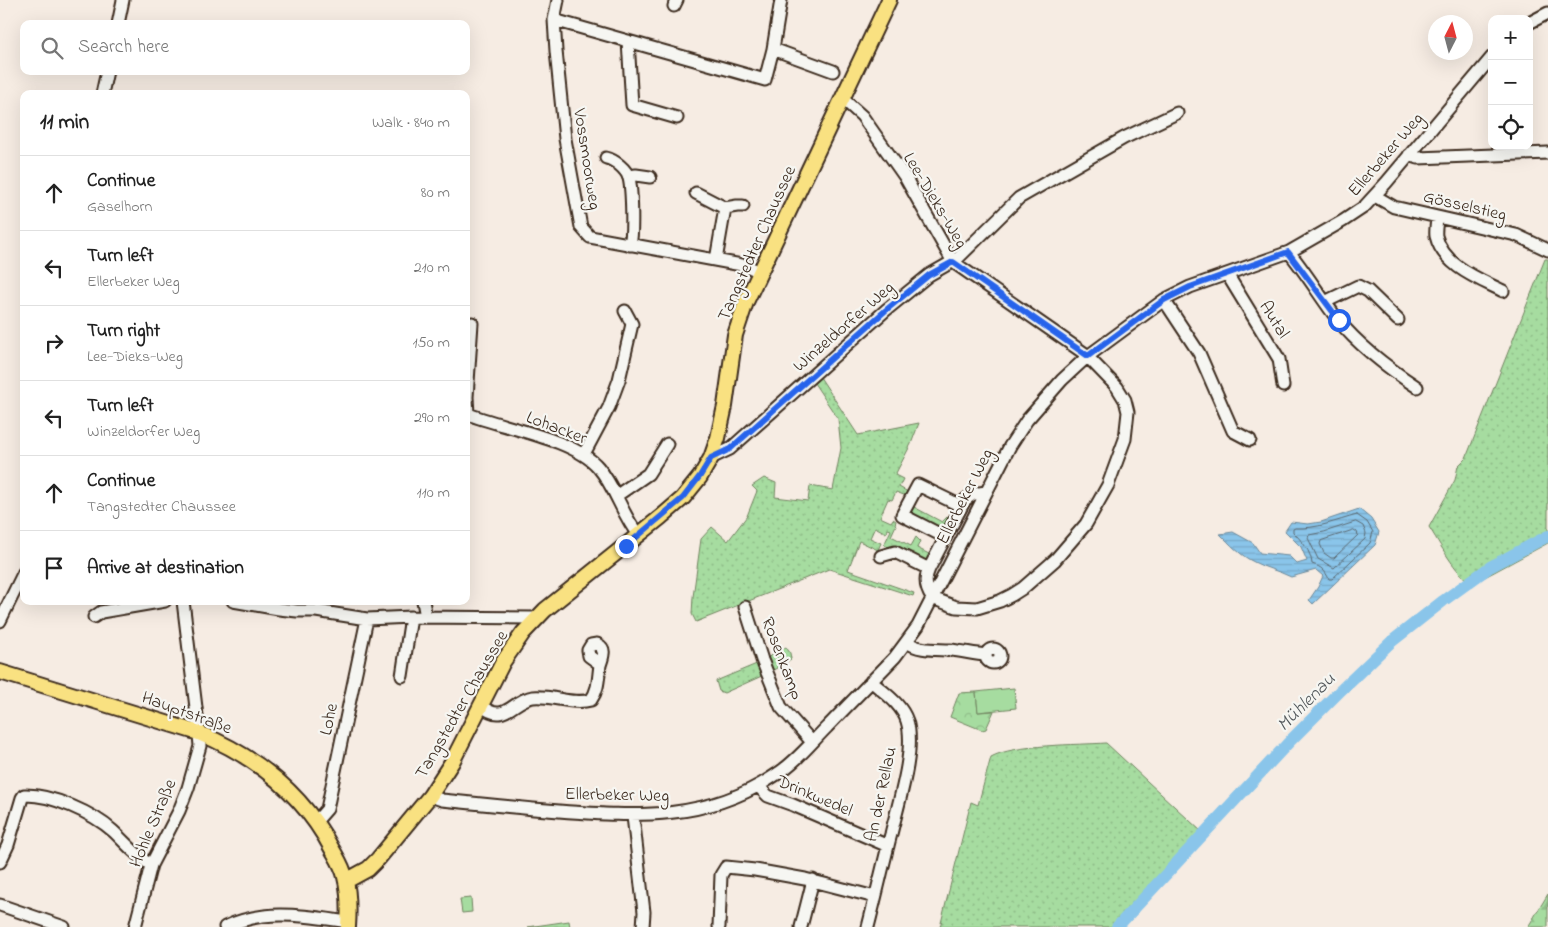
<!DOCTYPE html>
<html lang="en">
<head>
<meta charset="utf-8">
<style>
	:root { --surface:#fff; --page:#f6f6f6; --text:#222; --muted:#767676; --line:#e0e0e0 }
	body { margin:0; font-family:"Indie Flower",sans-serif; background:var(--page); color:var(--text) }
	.controls { position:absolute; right:15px; top:15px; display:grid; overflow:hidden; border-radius:10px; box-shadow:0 5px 20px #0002 }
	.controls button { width:45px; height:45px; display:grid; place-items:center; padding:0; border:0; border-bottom:1px solid var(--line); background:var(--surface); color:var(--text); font:25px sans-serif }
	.compass { position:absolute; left:1428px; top:15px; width:45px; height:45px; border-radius:50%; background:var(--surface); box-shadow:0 5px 20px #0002; rotate:6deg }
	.stop { position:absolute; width:15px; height:15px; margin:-11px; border:4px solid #2563eb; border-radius:50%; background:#fff }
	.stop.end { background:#2563eb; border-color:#fff; box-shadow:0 1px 5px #0008 }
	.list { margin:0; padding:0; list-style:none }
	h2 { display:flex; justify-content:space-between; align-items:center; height:65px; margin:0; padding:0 20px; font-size:21px }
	h2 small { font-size:16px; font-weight:400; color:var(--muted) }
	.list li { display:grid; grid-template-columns:32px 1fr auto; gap:15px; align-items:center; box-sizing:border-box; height:75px; padding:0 20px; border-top:1px solid var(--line) }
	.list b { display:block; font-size:19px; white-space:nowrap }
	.list p { margin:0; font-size:16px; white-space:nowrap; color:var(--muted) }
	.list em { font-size:16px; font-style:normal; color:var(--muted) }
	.icon { flex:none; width:28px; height:28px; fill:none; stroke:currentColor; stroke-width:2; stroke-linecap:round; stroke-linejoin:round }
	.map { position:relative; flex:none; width:1548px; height:927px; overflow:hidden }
	.search { position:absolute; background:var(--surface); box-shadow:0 5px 20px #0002; left:20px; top:20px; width:450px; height:55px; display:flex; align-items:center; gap:12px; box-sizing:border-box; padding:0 18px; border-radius:10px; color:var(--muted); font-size:19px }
	.panel { position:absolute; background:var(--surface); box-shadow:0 5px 20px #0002; left:20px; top:90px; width:450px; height:515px; border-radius:10px }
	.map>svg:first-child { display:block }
</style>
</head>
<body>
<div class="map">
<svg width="1548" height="927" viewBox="0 0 1548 927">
	<defs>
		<pattern id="grass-dots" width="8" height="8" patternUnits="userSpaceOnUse" patternTransform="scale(1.25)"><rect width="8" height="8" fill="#a6dca0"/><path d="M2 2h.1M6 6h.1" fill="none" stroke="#90bd89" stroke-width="1.8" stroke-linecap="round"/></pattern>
		<pattern id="forest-firs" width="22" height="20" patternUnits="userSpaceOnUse" patternTransform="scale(1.25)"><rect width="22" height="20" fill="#a6dca0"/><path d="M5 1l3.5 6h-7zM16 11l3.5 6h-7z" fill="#90bd89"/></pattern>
		<pattern id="park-crowns" width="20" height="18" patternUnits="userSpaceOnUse" patternTransform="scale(1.25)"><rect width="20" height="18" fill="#a6dca0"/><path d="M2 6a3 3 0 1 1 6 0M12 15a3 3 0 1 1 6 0" fill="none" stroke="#90bd89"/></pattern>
		<pattern id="water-rules" width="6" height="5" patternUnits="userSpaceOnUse" patternTransform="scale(1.25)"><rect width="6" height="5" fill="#8ac5ea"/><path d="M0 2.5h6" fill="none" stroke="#78a9c8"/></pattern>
	</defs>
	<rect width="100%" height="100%" fill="#f6ece3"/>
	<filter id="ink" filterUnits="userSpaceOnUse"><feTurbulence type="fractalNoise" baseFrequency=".02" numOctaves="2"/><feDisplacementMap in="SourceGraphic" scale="10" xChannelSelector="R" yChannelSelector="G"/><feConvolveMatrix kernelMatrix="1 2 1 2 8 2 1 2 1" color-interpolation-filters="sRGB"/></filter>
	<g filter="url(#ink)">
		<path fill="url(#grass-dots)" stroke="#70835f" d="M1545,259H1548V543L1472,584C1455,573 1440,544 1429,527L1455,480L1458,466L1466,458Z
			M818,374L858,435L919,423L911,444L895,475L903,479L899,487L908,492L909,497L896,492L892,500L888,499L880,517L891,522L893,519L896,521L895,524L896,525L891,536L911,546L916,537L920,541L917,548L929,554L933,548L937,550L924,565L884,545L891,530L888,529L886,533L875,527L870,538L881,543L878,550L859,541L848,570L914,593L913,596L829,569L696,622L692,614L693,597L701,539L712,527L728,541L747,516L757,491L752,486L764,478L776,483L775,497L808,501L810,486L833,490L841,448L838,419L812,380Z
			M916,496L918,498L912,506L942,522L952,512L955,506L946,532L905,513Z
			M786,647L790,653L791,659L772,671L767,658Z
			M759,663L764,675L724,693L719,691L716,681Z
			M1106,743L1202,832L1114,927H940L971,802L978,805L991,757C1014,744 1078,745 1106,743Z"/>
		<path fill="url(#forest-firs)" stroke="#70835f" d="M1548,894V927H1528Z"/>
		<path fill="url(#park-crowns)" stroke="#70835f" d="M976,692L978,712L994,711L986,729L982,730L950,717L959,693Z
			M569,921L570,927H528Z"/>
		<path fill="#a6dca0" stroke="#70835f" d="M1014,688L1016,708L978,712L976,692Z
			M471,898L472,912L462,913L460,899Z"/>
		<path fill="url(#water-rules)" stroke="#6a8798" d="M1359,509L1371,519L1379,532L1375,545L1313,604L1309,600L1318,587L1323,576L1316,570L1291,577C1279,571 1265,568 1254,562C1241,556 1230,544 1220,534L1233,532L1253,543L1260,553L1289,556L1297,564L1307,561L1301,547L1285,531L1291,522L1308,524L1321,522Z"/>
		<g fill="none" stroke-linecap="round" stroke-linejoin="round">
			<path stroke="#5b6870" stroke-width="1" d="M1357,515L1367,522L1373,532L1370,543L1332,579H1329C1325,571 1322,567 1312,564C1311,551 1302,541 1293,532V529L1295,528C1317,529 1335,521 1357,515Z
				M1356,522L1363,526L1366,533L1365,539L1334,568L1318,559L1308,538L1309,535L1324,532Z
				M1354,530L1357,532L1358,535L1334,558H1331L1324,553L1320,544L1321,541Z"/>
			<path stroke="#8ac5ea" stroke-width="12" d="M1117,927L1291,740L1340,691L1391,642L1443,601L1490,567L1548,536"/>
			<g stroke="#3b2a1e" stroke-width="15">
				<path id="minor" d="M558,0L554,20L556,51L565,139L581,227L590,237L747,266L760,272
					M674,6L677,0
					M554,20L765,80L773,49L781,0
					M1529,23L1548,13
					M118,24L123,0
					M628,41L632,105L677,118
					M773,49L833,71
					M102,94L107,71
					M843,99L862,116L905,177L953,262L1084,353L1117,387L1125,400L1128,412L1125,439L1108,485L1086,524L1055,560L1023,588L1012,595L1000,601L977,608L956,607L932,598C926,589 924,579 929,569L965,500L973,494L986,492
					M1409,155L1418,158L1548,153
					M606,158C615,160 626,169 629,178C632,190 633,234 630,245
					M628,176L636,175L650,177
					M696,193L725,208
					M1375,196L1394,207L1516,235L1548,250
					M1437,217C1437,223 1435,230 1436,236C1443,266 1479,279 1503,291
					M1289,252C1307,274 1321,298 1338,320C1360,347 1388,368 1417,387
					M716,260L725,208L737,206H743
					M1227,274L1279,359L1283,386
					M1164,300L1199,353L1233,431L1250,440
					M1325,302L1358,286L1368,291L1398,320
					M472,323L467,397L468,414C504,428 574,439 598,467C616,488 622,515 639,536
					M584,454L609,407L619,380L632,324L625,311
					M711,458L730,449L886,310L929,275L957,259L1019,198L1124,138L1177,113
					M616,496L648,474L667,444
					M945,537L902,515L918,485L961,506
					M881,556L895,552L929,569
					M233,601L279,609L297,611H316L367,619L411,617L537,618
					M423,601L426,617
					M745,607L762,660L781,707L812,742
					M94,617L101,612L165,601
					M0,621L24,572
					M907,642C919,651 936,649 950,650C962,651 974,654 986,655
					M986 656a7 7 0 1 1 14 0a7 7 0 1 1-14 0Z
					M402,676L411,617
					M480,705C506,726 511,700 533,697C552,695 572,705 591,700C599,689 598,678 600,665C601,662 603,657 603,654C604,649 601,646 597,644L591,645L588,650L589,656L600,664
					M758,786L768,796L793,805L888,846
					M430,796L442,800C481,804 520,808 559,811C637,817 709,821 777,774C796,762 811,743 827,727C849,704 872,681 895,657L918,626L1010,446L1027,420L1062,380L1088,356L1164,300L1190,287L1289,252L1343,221L1364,207L1386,183L1492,57
					M633,816L644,912L643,927
					M314,820L320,817L327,809L367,619
					M0,862L8,845L22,798L24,795C51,794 93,813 113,831C125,842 136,856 151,865
					M0,905L64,927
					M135,927L151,865L179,811L188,788L200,746L198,724L183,601
					M225,927C266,908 305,916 348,922
					M719,927L721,875L726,867L755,870L805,879L875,897
					M801,927L813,880
					M868,927C876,896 883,865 891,834C898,804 916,750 907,721C901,703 884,693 871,681"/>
			</g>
			<g stroke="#3b2a1e" stroke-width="18">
				<path id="major" d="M0,672L199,733C257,757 303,794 332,849C337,858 343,867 345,877C349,892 349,912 348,927
					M346,881L368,869L378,859L430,796L452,762L503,662L523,633L545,610L661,517L683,498L700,477L711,458L718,438L725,406L735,335L746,302L889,0"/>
			</g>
			<use href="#minor" stroke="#f6f6f2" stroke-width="11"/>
			<use href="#major" stroke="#f9e181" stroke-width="14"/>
		</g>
	</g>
	<g fill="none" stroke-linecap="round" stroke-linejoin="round" filter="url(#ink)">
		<path stroke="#2563eb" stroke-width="6" d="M626,546L683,498L700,476L711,458L730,449L886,310L929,275L953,262L1088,356L1164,300L1190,287L1288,252L1339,320"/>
	</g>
	<g text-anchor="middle" stroke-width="4.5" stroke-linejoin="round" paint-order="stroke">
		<g font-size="18" fill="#3b2a1e" stroke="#f6f6f2">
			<text transform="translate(1385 154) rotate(-49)" y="6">Ellerbeker Weg</text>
			<text transform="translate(588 159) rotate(81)" y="6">Vossmoorweg</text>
			<text transform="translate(936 200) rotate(59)" y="6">Lee-Dieks-Weg</text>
			<text transform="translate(1465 205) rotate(13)" y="6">Gösselstieg</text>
			<text transform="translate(756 243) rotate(-66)" y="6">Tangstedter Chaussee</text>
			<text transform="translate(1275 319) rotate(58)" y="6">Autal</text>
			<text transform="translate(843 326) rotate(-41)" y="6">Winzeldorfer Weg</text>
			<text transform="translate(557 427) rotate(21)" y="6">Lohacker</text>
			<text transform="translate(964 496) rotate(-63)" y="6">Ellerbeker Weg</text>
			<text transform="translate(783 658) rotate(69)" y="6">Rosenkamp</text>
			<text transform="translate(461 704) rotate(-60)" y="6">Tangstedter Chaussee</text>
			<text transform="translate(187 712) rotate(20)" y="6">Hauptstraße</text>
			<text transform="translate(328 719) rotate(-78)" y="6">Lohe</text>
			<text transform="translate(617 794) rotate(1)" y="6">Ellerbeker Weg</text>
			<text transform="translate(880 794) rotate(-78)" y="6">An der Rellau</text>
			<text transform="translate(815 795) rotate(23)" y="6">Drinkwedel</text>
			<text transform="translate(152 823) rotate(-67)" y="6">Hohle Straße</text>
		</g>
		<g font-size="19" font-style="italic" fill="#53585b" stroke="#f6f6f2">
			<text transform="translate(1305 701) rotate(-45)" y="7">Mühlenau</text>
		</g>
	</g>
</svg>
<div class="controls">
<button>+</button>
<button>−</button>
<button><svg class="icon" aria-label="locate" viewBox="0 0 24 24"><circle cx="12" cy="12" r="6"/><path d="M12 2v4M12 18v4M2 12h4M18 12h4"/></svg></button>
</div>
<svg class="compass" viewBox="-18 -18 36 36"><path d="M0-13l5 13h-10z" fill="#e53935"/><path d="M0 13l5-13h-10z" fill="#767676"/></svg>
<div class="stop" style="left:1339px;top:320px"></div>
<div class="stop end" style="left:626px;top:546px"></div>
<div class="search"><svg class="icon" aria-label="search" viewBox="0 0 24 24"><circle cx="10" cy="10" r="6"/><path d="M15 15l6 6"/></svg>Search here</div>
<section class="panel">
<h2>11 min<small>Walk · 840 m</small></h2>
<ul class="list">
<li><svg class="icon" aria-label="ahead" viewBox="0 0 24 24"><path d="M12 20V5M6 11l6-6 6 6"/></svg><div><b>Continue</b><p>Gaselhorn</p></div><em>80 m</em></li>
<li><svg class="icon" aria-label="left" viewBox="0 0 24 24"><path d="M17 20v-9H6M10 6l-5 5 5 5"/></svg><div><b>Turn left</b><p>Ellerbeker Weg</p></div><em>210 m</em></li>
<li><svg class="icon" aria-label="right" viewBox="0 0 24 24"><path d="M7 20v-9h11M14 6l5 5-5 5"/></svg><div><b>Turn right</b><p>Lee-Dieks-Weg</p></div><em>150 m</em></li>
<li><svg class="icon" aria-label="left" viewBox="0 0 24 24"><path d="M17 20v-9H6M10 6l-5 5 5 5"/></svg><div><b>Turn left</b><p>Winzeldorfer Weg</p></div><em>290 m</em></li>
<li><svg class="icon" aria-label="ahead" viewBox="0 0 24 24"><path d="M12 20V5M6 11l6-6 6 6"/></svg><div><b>Continue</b><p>Tangstedter Chaussee</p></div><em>110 m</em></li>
<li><svg class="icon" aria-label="arrive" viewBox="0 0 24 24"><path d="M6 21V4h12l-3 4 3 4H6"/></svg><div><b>Arrive at destination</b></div></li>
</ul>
</section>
</div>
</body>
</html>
